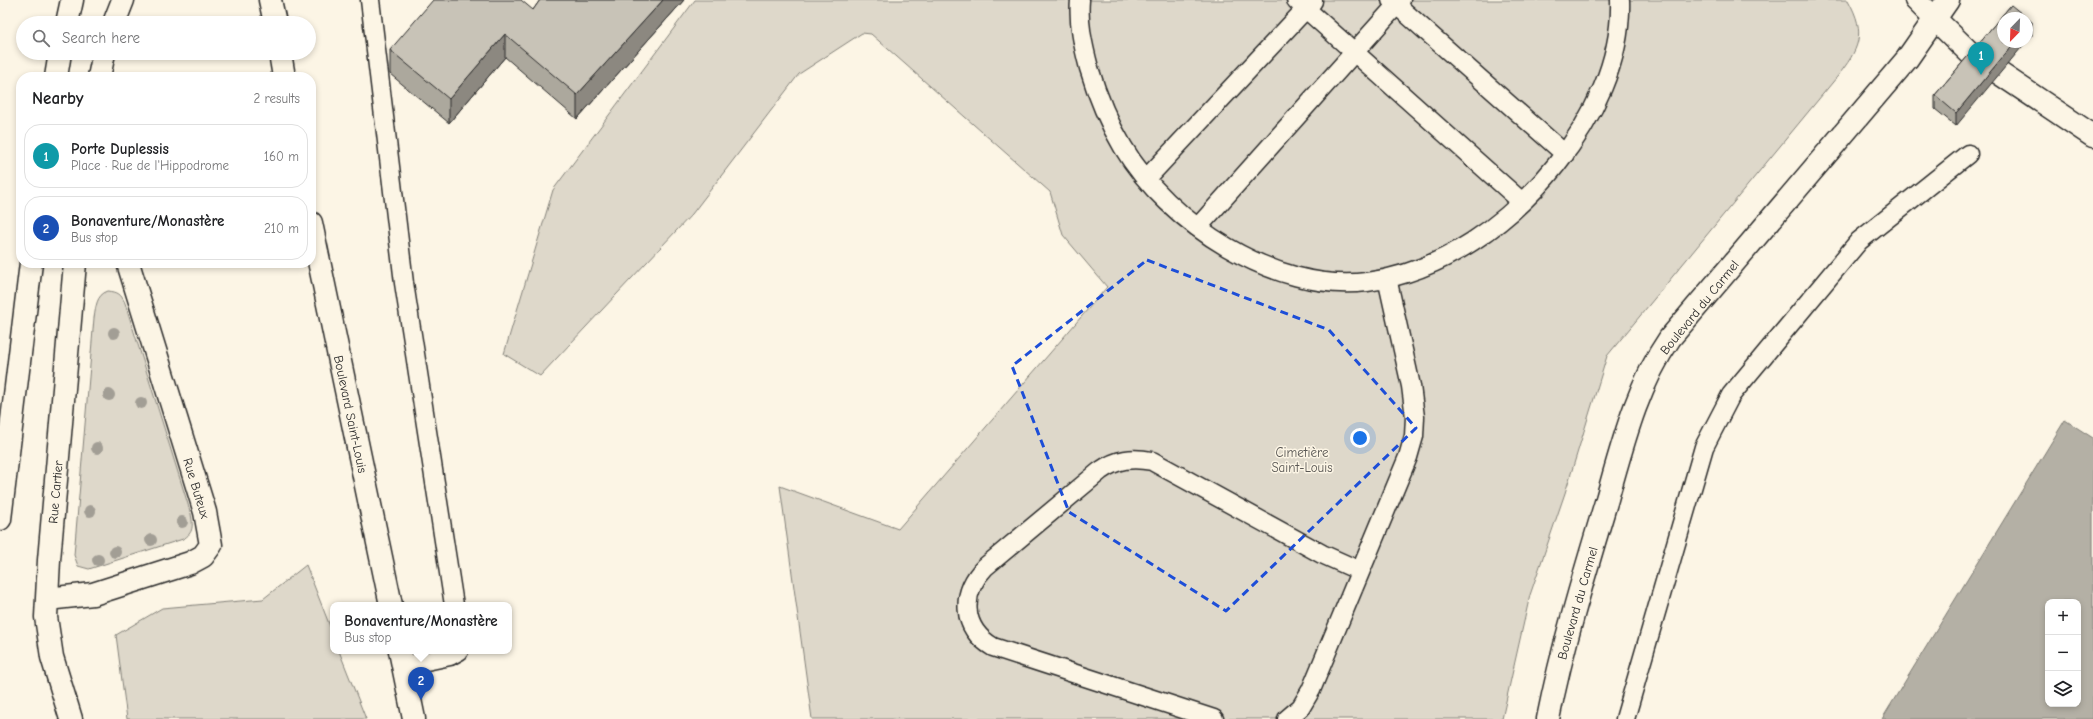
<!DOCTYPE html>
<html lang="en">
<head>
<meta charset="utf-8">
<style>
	:root { --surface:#fff; --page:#f6f6f6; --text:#202124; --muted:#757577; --line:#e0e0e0; --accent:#c8321e }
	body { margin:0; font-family:"Comic Neue",sans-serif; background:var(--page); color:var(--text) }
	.controls { position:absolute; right:12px; bottom:12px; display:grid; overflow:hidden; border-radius:8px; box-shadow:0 2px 6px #0003 }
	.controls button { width:36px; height:36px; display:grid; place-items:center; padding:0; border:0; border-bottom:1px solid var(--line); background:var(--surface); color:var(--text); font:20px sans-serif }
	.compass { position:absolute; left:1997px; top:12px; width:36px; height:36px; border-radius:50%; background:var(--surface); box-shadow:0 2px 6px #0003; rotate:203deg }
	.you { position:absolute; left:1360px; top:438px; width:14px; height:14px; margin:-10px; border:3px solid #fff; border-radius:50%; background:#1a73e8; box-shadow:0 0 0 6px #1a73e833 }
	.badge { display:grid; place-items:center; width:26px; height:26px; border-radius:50%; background:var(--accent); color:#fff; font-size:13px; font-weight:700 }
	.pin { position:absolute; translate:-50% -33px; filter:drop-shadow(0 1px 2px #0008) }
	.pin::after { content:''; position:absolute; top:21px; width:14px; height:12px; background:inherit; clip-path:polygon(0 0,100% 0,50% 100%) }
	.popup { position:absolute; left:330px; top:602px; width:182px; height:52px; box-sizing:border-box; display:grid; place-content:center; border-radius:8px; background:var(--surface); filter:drop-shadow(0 1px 3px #0005); font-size:13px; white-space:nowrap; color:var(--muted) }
	.popup b { font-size:15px; color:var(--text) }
	.popup::after { content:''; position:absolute; left:50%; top:100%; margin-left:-8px; border:8px solid transparent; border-top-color:var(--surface) }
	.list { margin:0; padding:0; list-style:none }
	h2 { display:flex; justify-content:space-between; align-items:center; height:52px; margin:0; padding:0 16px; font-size:17px }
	h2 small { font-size:13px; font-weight:400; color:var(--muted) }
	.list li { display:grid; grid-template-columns:26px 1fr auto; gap:12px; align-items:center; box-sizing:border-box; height:64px; margin:0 8px 8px; padding:0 8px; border:1px solid var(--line); border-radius:16px }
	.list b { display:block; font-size:15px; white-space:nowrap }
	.list p { margin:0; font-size:13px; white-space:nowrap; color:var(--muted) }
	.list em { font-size:13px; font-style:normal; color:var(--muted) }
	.icon { flex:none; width:22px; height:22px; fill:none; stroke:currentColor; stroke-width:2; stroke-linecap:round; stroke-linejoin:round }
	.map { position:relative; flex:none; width:2093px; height:719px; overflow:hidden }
	.search { position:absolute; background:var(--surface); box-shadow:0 2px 6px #0003; left:16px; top:16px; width:300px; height:44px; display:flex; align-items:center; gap:10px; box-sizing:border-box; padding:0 14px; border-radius:22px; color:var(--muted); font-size:15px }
	.panel { position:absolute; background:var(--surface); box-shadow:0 2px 6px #0003; left:16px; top:72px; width:300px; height:196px; border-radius:16px }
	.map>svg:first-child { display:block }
</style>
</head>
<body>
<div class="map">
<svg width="2093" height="719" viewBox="0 0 2093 719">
	<rect width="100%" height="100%" fill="#fcf5e5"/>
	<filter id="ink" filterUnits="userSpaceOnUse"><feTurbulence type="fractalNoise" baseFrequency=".025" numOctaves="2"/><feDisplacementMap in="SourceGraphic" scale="8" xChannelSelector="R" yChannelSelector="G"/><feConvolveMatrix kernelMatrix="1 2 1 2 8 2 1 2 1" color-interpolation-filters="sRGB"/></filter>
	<g filter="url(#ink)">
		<path fill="#ded8ca" stroke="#84827a" d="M695,0H1848C1867,34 1859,49 1837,77L1607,356L1565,493L1530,595L1502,719H812L780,486L898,529L1107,287L1063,235L1050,192L871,34L862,33L799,74L692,214L540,376L504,354L553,190Z
			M108,291C118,292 121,294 125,303L191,514C193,525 194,533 183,539L89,569L78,566L74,555L94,318C96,307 96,295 108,291Z
			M306,565L333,634V651H339L366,719H127L116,635L162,608L263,599Z"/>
		<path fill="#b4b0a5" stroke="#7d7b74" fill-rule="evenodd" d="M2065,420L2093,438V719H1882ZM2048,602H2078V704H2048Z"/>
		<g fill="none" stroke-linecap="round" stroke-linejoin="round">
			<g stroke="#2b2b2b" stroke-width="21">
				<path id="lane" d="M370,0L404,283L454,605
					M1080,0C1078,23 1083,45 1089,68C1097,95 1108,122 1123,147C1168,223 1276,294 1367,282C1442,272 1510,223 1556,165C1593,119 1622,60 1620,0
					M1296,0L1522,202
					M1391,0L1565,154
					M1147,178L1313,1
					M1198,227L1401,0
					M403,666L450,656L459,651
					M1214,719L993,647C961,628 960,593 985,567L1100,471C1117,459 1132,457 1152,461L1322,554L1360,571
					M1287,719L1301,707L1311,690L1408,457L1414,436L1415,417L1411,386L1387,278
					M1625,719L1704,447L1731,395L1859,241L1968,154"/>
			</g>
			<g stroke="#2b2b2b" stroke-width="25">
				<path id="street" d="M1935,19L1972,55L2093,136
					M114,23L123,0
					M99,77L104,53
					M47,599L93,594L190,563L203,556L211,545L205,512L128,263
					M71,719L52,657L46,617L49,560L75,263"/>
			</g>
			<g stroke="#2b2b2b" stroke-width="25">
				<path id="secondary" d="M270,0L275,23
					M1916,0L1935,19
					M280,53L284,77
					M311,223L391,605
					M400,651L414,719
					M1548,719C1563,644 1585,572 1607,499C1623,443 1637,386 1670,338L1907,59L1948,0"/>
			</g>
			<g stroke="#2b2b2b" stroke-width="25">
				<path id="highway" d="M67,23L72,0
					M56,77L60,53
					M0,519L31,263"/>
			</g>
			<use href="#lane" stroke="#fcf5e5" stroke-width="18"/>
			<use href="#street" stroke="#fcf5e5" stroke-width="22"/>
			<use href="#secondary" stroke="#fcf5e5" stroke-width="22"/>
			<use href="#highway" stroke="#fcf5e5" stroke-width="22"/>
		</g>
		<g fill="#a29e95">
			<circle cx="114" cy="333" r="6"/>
			<circle cx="109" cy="395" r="6"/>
			<circle cx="141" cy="403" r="6"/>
			<circle cx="97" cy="448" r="6"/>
			<circle cx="90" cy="511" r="6"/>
			<circle cx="182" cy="522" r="6"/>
			<circle cx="151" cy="540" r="6"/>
			<circle cx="115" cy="552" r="6"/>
			<circle cx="98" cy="560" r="6"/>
		</g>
		<path fill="#aca89d" stroke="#2b2b2b" d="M540,0H684L577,119L505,57L449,123L390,74V50L533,10Z
			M2011,5L1956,126L1935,109V95Z"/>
		<path fill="#8c8880" stroke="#2b2b2b" d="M663,0H684L577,119V95Z
			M2032,22V36L2027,41V28Z
			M505,34V57L449,123V99Z
			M2015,42H2026L1956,126V113Z"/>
		<path fill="#c8c3b7" stroke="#2b2b2b" d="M433,0H521L533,10L540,0H663L577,95L505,34L449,99L390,50Z
			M2011,5L2027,18H2003V42H2015L1956,113L1935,95Z
			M2027,18L2032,22L2027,28Z"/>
	</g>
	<path fill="none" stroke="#1d4ed8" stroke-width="3" stroke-dasharray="8 5" stroke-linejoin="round" d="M1147,260L1329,330L1416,428L1226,611L1069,512L1012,366Z"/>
	<g text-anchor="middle" stroke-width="3" stroke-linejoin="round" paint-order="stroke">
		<g font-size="13" fill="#2b2b2b" stroke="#fcf5e5">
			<text transform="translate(1699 307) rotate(-51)" y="5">Boulevard du Carmel</text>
			<text transform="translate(351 414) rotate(78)" y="5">Boulevard Saint-Louis</text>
			<text transform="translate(197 488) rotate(73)" y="5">Rue Buteux</text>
			<text transform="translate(55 492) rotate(-85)" y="5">Rue Cartier</text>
			<text transform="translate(1577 603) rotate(-74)" y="5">Boulevard du Carmel</text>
		</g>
		<g font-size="13" fill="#585653" stroke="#fcf5e5">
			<text x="1302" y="457">Cimetière<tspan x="1302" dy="15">Saint-Louis</tspan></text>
		</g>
	</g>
</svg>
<div class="controls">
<button>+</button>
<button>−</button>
<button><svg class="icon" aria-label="layers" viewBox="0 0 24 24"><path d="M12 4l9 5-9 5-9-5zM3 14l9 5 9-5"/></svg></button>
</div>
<svg class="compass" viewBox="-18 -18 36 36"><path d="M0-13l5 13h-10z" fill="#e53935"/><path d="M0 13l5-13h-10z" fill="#757577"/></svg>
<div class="you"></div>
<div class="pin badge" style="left:1981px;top:75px;background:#0f9aa8">1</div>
<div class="pin badge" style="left:421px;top:700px;background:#1a4fb4">2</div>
<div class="popup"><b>Bonaventure/Monastère</b>Bus stop</div>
<div class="search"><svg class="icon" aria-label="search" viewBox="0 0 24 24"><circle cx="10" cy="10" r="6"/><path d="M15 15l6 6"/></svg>Search here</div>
<section class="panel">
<h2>Nearby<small>2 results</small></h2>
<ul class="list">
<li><span class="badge" style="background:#0f9aa8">1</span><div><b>Porte Duplessis</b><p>Place · Rue de l'Hippodrome</p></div><em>160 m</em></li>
<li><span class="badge" style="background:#1a4fb4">2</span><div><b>Bonaventure/Monastère</b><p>Bus stop</p></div><em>210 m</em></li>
</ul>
</section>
</div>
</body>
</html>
